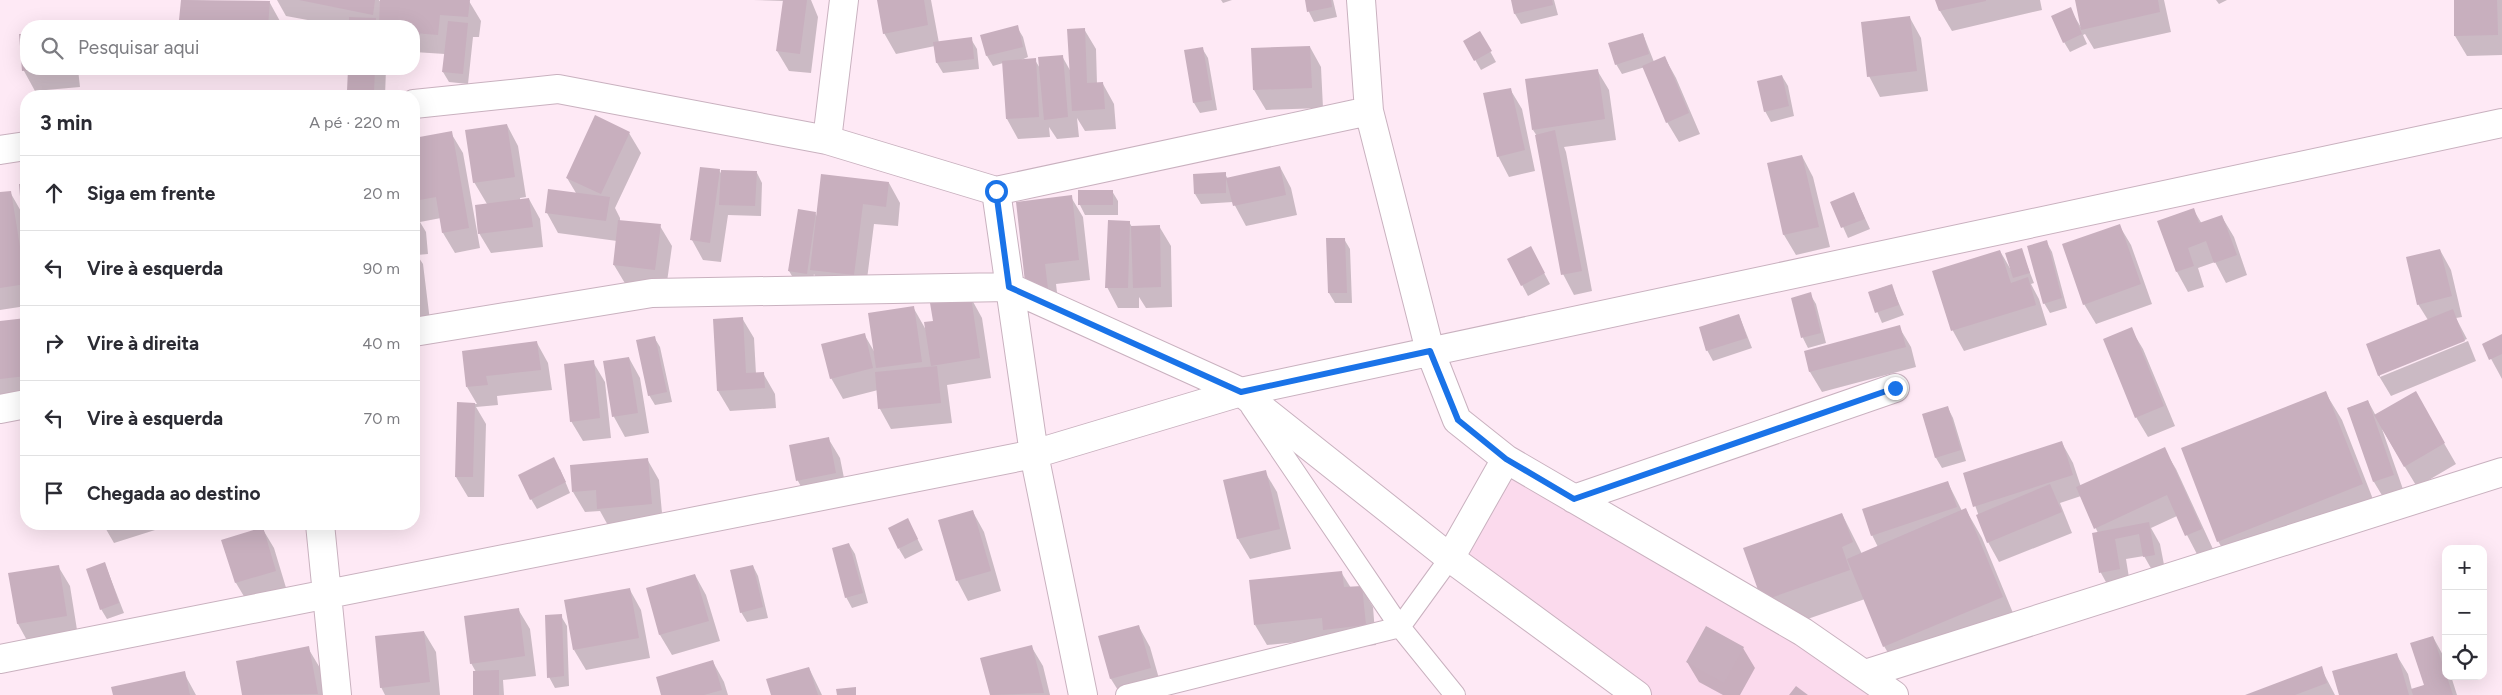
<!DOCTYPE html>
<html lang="pt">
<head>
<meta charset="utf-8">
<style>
	:root { --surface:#fff; --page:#f2f2f3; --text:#2b2b33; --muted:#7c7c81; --line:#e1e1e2 }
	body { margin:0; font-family:Figtree,sans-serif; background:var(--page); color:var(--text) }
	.controls { position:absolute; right:15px; bottom:15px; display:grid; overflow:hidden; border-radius:10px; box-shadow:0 5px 20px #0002 }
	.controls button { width:45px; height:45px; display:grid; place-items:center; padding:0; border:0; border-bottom:1px solid var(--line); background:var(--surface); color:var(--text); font:25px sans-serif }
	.stop { position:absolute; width:15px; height:15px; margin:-11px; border:4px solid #1a73e8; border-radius:50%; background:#fff }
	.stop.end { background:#1a73e8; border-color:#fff; box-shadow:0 1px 5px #0008 }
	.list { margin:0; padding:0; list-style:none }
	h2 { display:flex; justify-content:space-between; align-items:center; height:65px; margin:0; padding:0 20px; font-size:21px }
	h2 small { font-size:16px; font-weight:400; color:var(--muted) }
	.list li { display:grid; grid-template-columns:32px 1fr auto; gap:15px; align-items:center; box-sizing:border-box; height:75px; padding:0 20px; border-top:1px solid var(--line) }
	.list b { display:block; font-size:19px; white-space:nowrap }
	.list em { font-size:16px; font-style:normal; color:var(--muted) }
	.icon { flex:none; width:28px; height:28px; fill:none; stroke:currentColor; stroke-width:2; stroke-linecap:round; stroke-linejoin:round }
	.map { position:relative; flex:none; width:2502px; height:695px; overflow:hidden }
	.search { position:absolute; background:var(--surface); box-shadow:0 5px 20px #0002; left:20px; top:20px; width:400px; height:55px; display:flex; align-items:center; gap:12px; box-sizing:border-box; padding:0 18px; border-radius:20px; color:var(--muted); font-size:19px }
	.panel { position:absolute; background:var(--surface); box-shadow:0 5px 20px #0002; left:20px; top:90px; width:400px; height:440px; border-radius:20px }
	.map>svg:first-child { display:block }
</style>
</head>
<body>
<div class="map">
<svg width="2502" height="695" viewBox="0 0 2502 695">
	<rect width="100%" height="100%" fill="#fee9f5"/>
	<path fill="#fbdaed" d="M1506,459L1894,695H1637L1450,558Z"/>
	<path fill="#0003" d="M182,0L270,3L281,23V26H184L180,20Z
		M277,0H379L382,4V0L469,1L481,21L479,37H473L468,84L449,82L443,72L445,54L414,52V26H340L286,16Z
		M753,0H811L818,17L811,73L789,71L777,51L784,1Z
		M878,0H931L939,43L971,39L977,49L979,69L943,73L937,63L935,46L896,54L884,33Z
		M1221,0H1232L1223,3Z
		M1306,0H1333L1337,17L1314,22L1309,12Z
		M1512,0H1554L1558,15L1521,24L1515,14Z
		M1937,0H2040L2042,10L1952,31L1940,11Z
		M2076,0H2164L2171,32L2094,49L2085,34L2083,35L2087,44L2070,52L2064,42L2070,9L2082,29Z
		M2216,0H2227L2219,4Z
		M2455,0H2502V55L2467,56L2455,36Z
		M1910,18L1921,38L1928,91L1880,97L1869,76Z
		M1017,27L1023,37L1028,57L1019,61L1035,60L1041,70L1062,56L1071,72L1084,29L1096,49L1097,84H1103L1114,104L1116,129L1085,131L1077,118L1079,137L1057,139L1049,127L1050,137L1018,139L1007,119L1003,63L993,66L987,56L982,36Z
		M1480,33L1496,62L1481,70L1465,42Z
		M1643,34L1654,62L1665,58L1676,78L1700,134L1679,142L1667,122L1645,67L1622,74L1616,64Z
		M20,35H26V69H78L80,87L35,91L24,71Z
		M1310,47L1321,67L1323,108L1266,110L1254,90Z
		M1202,48L1208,58L1217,110L1200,113L1194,103Z
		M349,69H386L385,96H352L349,91Z
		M1597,70L1609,90L1616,140L1564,147L1566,152L1592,291L1574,295L1563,274L1537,136L1533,130Z
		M1782,76L1788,86L1794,116L1771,122L1765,111Z
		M1510,89L1522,109L1535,171L1509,177L1498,156Z
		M507,125L518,146L526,197L520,198V200L529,199L540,219L543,247L491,253L479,233L487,204L474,182Z
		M451,133L463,153L480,248L455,253L443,233L441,218L420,222L426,232L428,254L417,255L423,264L430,321L414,323V139Z
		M629,133L641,153L615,208L620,218V222L660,226L672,246L666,289L626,285L614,265L617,241L558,233L547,213L576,193L567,178Z
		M1802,156L1813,177L1830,247L1796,255L1784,235L1768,164Z
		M1280,167L1291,188L1297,215L1246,226L1233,202L1201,204L1195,194L1225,174L1228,179Z
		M719,170L722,175L757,173L762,183L761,216L728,215L721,262L703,260L692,240Z
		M889,183L900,203L898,226L874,224L865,295L823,290L814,274L812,284L795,281L789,271L815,213L817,217Z
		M20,185H26V306L0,310V194L10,192L22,213Z
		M1112,191L1118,201V215H1085L1080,205Z
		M1854,194L1870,229L1848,238L1832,202Z
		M1071,197L1083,217L1090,280L1056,284L1059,309L1027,291Z
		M2193,209L2202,224L2222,217L2234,237L2247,275L2226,283L2215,262L2198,268L2204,287L2188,292L2177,272L2159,221Z
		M1129,222L1132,227L1159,226L1171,246L1172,307L1146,308L1139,297V308H1118L1107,287Z
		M2119,225L2131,245L2152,304L2096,324L2084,304Z
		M1344,239L1350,249L1352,303H1335L1329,293Z
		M2046,241L2052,252L2067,308L2050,313L2044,303Z
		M2021,250L2034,283L2031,284L2039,299L2047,325L1964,351L1953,331L1934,272L2000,251L2011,270Z
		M2440,250L2451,270L2462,317L2456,318L2467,339L2380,374V377L2468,341L2476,361L2391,396L2379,376L2367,345L2428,320L2418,304Z
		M1536,258L1550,284L1528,296L1508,259Z
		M1891,285L1904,315L1882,323L1869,292Z
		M1810,294L1816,304L1826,343L1808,348L1803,338Z
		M971,298L982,318L991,378L947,385L952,423L891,429L880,409L878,390L843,399L831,378L864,334L875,353L913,307L926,330L934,322Z
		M1739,315L1752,348L1713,361L1707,350Z
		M742,318L754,338L756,374L763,373L775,394L776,408L730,411L718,391Z
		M25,319L26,397L0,399V322Z
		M1899,327L1911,347L1916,367L1822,392L1810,372L1805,352Z
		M2131,329L2143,349L2175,426L2148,437L2136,417Z
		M2502,335V379L2483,344Z
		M654,337L660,347L672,402L655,405L649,395Z
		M537,343L548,363L552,390L497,396L498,405L476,407L486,424L484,497H468L456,477L458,403L477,404L467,387Z
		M629,358L640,378L649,433L625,437L614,417Z
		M593,362L605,382L611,438L583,441L571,421Z
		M2325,392L2342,420L2378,512L2235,570L2218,541Z
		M2415,393L2456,464L2417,487L2382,429L2405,495L2386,502L2374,482L2348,408L2368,401L2376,416Z
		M1948,408L1953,418L1966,461L1942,468L1936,458L1923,415Z
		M828,438L840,458L847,493L809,501L798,481L791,446Z
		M2062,443L2073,463L2081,487L2164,449L2176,469L2213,549L2198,556L2177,516L2151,528L2160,544L2166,575L2156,577L2144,556L2126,559L2131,590L2112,593L2101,573L2093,534L2098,533L2081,496L2060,503L2072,533L1999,562L1988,542L1964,474Z
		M647,459L659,480L663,524L610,529L600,511L585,512L573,492Z
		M560,469L570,493L537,509L531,499Z
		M1265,472L1277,492L1291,549L1250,559L1238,539Z
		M1948,483L1962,511L1966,510L1982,538L2018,625L1901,675L1884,646L1865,599L1779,629L1763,601L1842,514L1862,554L1878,547L1872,535Z
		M973,512L984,532L1001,591L968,601L957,580Z
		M103,524H174L114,543Z
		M262,528L274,548L287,591L248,603L236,583L223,541Z
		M913,530L923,550L905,559L899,549Z
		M849,544L855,554L868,603L852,608L846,597Z
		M105,564L124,613L107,619L101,609Z
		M58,566L70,586L78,636L29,644L18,624L9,574Z
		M753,566L758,576L768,618L747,622L741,612Z
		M1341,572L1351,588L1361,587L1373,607L1376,645L1336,649L1329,639L1267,645L1255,625Z
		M695,575L706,595L720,641L672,655L660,635L647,589Z
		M630,590L641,610L650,658L586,670L574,650Z
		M518,609L530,629L536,676L503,680L504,695H475L476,672L471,663Z
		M561,616L567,626L569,686L555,688L549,677Z
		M1139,627L1150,647L1162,689L1121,695L1111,679L1100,637Z
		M1707,627L1743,648L1755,668L1740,695H1723L1699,682L1687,662Z
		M424,632L436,652L440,695H385L381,687Z
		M2433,637L2444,657L2446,676H2451L2457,695H2341L2396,654L2408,674L2412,690L2425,685Z
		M1031,646L1043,666L1050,695H991L982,659Z
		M308,648L320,668L325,695H243L237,662Z
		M713,662L724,682L728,695H662Z
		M809,668L822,695H772Z
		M2321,668L2335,695H2248Z
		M184,673L196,695H114Z"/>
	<path fill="#c8afbe" d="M181,0L270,1L268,26H242L179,20Z
		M299,0H375L373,15Z
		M380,0H470L468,17L440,15L438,35L414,33V26H379Z
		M783,0H807L800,54L776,51Z
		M877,0H924L928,25L883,34Z
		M1305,0H1331L1332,7L1307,12Z
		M1511,0H1552L1553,5L1514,14Z
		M1935,0H1986V1L1939,11Z
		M2075,0H2158L2160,12L2081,30Z
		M2454,0H2497L2498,35L2454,36Z
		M2071,7L2082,34L2063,43L2051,16Z
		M1910,16L1917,71L1867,77L1861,22Z
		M349,17L376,18V26H349Z
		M448,21L468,23L463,74L442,72Z
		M1018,25L1023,47L986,56L980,35Z
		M1085,28L1087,83L1103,82L1105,109L1072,111L1067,29Z
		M1480,31L1492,51L1474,61L1463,41Z
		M1643,33L1649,54L1615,65L1608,43Z
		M19,34H26V69L34,70L22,71Z
		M972,37L974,59L936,63L933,42Z
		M1310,46L1312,88L1253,90L1251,48Z
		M1203,47L1212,100L1193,103L1184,50Z
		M1063,55L1068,117L1044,120L1038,57Z
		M1665,56L1689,113L1666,123L1642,66Z
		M1036,58L1039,117L1006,119L1002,61Z
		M348,69H375L374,91H347Z
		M1598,69L1605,119L1532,130L1525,79Z
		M1782,75L1789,106L1764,112L1757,81Z
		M1511,88L1525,150L1497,157L1483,93Z
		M595,115L630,132L601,194L566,178Z
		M507,124L515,177L473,183L465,130Z
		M1555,130L1582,271L1561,275L1535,135Z
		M452,131L469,228L442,233L436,197L414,201V138Z
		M1802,155L1819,227L1783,235L1767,163Z
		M1280,166L1286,195L1233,206L1226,178Z
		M700,167L720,169L710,243L690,240Z
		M721,170L757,171L755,206L719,205Z
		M1226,172V193L1194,194L1193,174Z
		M821,174L889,182L886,207L863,204L854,275L810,270Z
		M19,184H26V259H25Z
		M548,189L610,197L606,221L545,213Z
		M1078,190H1113V205H1078Z
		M11,191L26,284L0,288V192Z
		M1854,192L1865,219L1841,228L1830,202Z
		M1072,195L1079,260L1045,264L1048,289L1026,291L1016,202Z
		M529,198L533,227L478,234L475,205Z
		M2194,208L2199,223L2222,215L2237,255L2214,263L2206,241L2188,248L2194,266L2176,272L2157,221Z
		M798,209L816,212L807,274L788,271Z
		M414,214L417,233L414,234Z
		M618,220L661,224L655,270L613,265Z
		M1108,220L1130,221L1128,288H1105Z
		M2120,224L2141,284L2083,305L2062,244Z
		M1160,225L1161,287L1133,288L1131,226Z
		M1326,238H1345L1347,293H1328Z
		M2047,240L2062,298L2043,304L2027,246Z
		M1531,246L1545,273L1521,286L1507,259Z
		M2022,248L2030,273L2013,278L2005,253Z
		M2440,249L2452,296L2417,305L2406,257Z
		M2000,250L2011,283L2028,277L2036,305L1951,331L1932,271Z
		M414,269L419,301L414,302Z
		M1892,284L1899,305L1875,313L1868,292Z
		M1811,292L1821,333L1801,338L1791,298Z
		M971,297L980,358L931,366L924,322L933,321L930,303Z
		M914,306L922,362L876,368L868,313Z
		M2453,309L2465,341L2378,376L2366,344Z
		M1739,314L1747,338L1706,351L1699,327Z
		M743,317L746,373L764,372L765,388L717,391L713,319Z
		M26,318V376L0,379V321Z
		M1900,325L1906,347L1809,372L1804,351Z
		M2132,327L2164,406L2135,418L2103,339Z
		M865,333L873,368L830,379L821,344Z
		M2502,334V354L2489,360L2482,344Z
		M655,336L667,392L648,396L636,340Z
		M537,341L541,370L486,376L488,385L466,387L462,351Z
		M629,357L638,413L612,417L603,361Z
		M594,360L600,418L570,422L564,364Z
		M937,366L941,403L878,409L875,372Z
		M2326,391L2363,484L2217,542L2181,448Z
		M2416,391L2445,443L2404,467L2374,415Z
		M2368,400L2394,475L2373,482L2347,408Z
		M457,402L475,403L473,477H455Z
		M1948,406L1961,450L1935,458L1922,414Z
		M829,437L836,473L796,481L789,445Z
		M2062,441L2073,475L1973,507L1963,473Z
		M2165,447L2202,529L2185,536L2167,495L2094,529L2076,487Z
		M554,457L566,482L530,500L518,475Z
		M648,458L652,504L597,509L596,490L572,492L570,465Z
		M1266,470L1280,529L1237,539L1223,480Z
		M1948,481L1957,507L1871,536L1862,509Z
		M2050,484L2062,512L1987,543L1976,515Z
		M1966,508L2003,597L1883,647L1847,559Z
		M973,510L991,571L956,581L938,520Z
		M1842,513L1853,542L1842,547L1850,570L1762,601L1743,548Z
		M908,518L918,539L898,549L888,528Z
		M2149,522L2155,555L2143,557L2139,534L2115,539L2120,569L2099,573L2092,533Z
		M263,527L276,571L235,583L221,540Z
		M849,543L863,593L845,598L832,548Z
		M105,562L119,603L100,610L86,569Z
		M59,565L67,616L17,624L8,573Z
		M753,565L763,607L740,613L730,570Z
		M1342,571L1344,587L1362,586L1366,625L1323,630L1322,618L1254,625L1249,580Z
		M695,574L709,621L659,635L646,588Z
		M630,588L639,638L573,650L564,600Z
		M519,608L525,656L470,664L464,616Z
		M562,614L564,676L547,678L545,615Z
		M1139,625L1151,668L1110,679L1098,636Z
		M1706,626L1744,647L1724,683L1686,662Z
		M424,631L430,682L380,688L375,636Z
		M2433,636L2453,695H2413L2411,689L2424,685L2410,643Z
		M1032,645L1044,693L990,695L980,658Z
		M309,646L318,694L242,695L236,661Z
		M2397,653L2409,695H2339L2332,671Z
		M713,660L722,690L704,695H661L656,677Z
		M2322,666L2327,683L2295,695H2245Z
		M809,667L818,695H771L766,679Z
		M499,670V695H473V671Z
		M185,671L190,695H113L111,687Z
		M1796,686L1808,695H1789Z
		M856,687V695H837L836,689Z"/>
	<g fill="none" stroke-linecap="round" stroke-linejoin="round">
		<g stroke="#c9b1bf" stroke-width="22">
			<path id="lane" d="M1251,407L1400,627L1455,695
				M1126,695L1400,627L1450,558"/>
		</g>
		<g stroke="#c9b1bf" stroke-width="30">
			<path id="street" d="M1361,0L1369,111L1430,351L1457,420L1506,459L1803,632L1894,695
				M414,104L558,89L827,140L996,191L1369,111
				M827,140L844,0
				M0,150L26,146
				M996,191L1034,454L1083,695
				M414,332L652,293L1009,287L1241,392L1450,558L1637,695
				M0,409L26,404
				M1574,499L1895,388
				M320,524L337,695
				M1450,558L1506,459
				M0,659L1034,454L1241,392L2502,123
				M1865,674L2502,472"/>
		</g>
		<use href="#lane" stroke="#fff" stroke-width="20"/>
		<use href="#street" stroke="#fff" stroke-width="28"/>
	</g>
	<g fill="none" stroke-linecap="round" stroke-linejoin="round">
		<path stroke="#1a73e8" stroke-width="6" d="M996,191L1009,287L1241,392L1430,351L1458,420L1506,459L1574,499L1895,388"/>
	</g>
</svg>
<div class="controls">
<button>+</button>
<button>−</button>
<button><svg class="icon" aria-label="locate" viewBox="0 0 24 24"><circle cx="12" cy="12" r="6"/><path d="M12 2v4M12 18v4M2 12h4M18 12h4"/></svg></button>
</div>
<div class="stop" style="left:996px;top:191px"></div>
<div class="stop end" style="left:1895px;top:388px"></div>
<div class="search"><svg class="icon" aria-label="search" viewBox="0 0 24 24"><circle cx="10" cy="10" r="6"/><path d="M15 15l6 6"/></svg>Pesquisar aqui</div>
<section class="panel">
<h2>3 min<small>A pé · 220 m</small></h2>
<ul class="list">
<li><svg class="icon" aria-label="ahead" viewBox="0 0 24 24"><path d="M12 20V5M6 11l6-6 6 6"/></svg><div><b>Siga em frente</b></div><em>20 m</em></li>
<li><svg class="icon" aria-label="left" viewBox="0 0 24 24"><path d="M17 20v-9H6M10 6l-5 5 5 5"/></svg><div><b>Vire à esquerda</b></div><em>90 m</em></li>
<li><svg class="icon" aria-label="right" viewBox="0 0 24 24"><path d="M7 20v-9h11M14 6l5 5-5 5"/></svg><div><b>Vire à direita</b></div><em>40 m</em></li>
<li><svg class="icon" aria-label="left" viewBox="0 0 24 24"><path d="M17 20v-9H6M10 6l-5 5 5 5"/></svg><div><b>Vire à esquerda</b></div><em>70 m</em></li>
<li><svg class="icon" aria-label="arrive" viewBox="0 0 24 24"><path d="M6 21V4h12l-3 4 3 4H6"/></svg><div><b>Chegada ao destino</b></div></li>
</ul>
</section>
</div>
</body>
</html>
